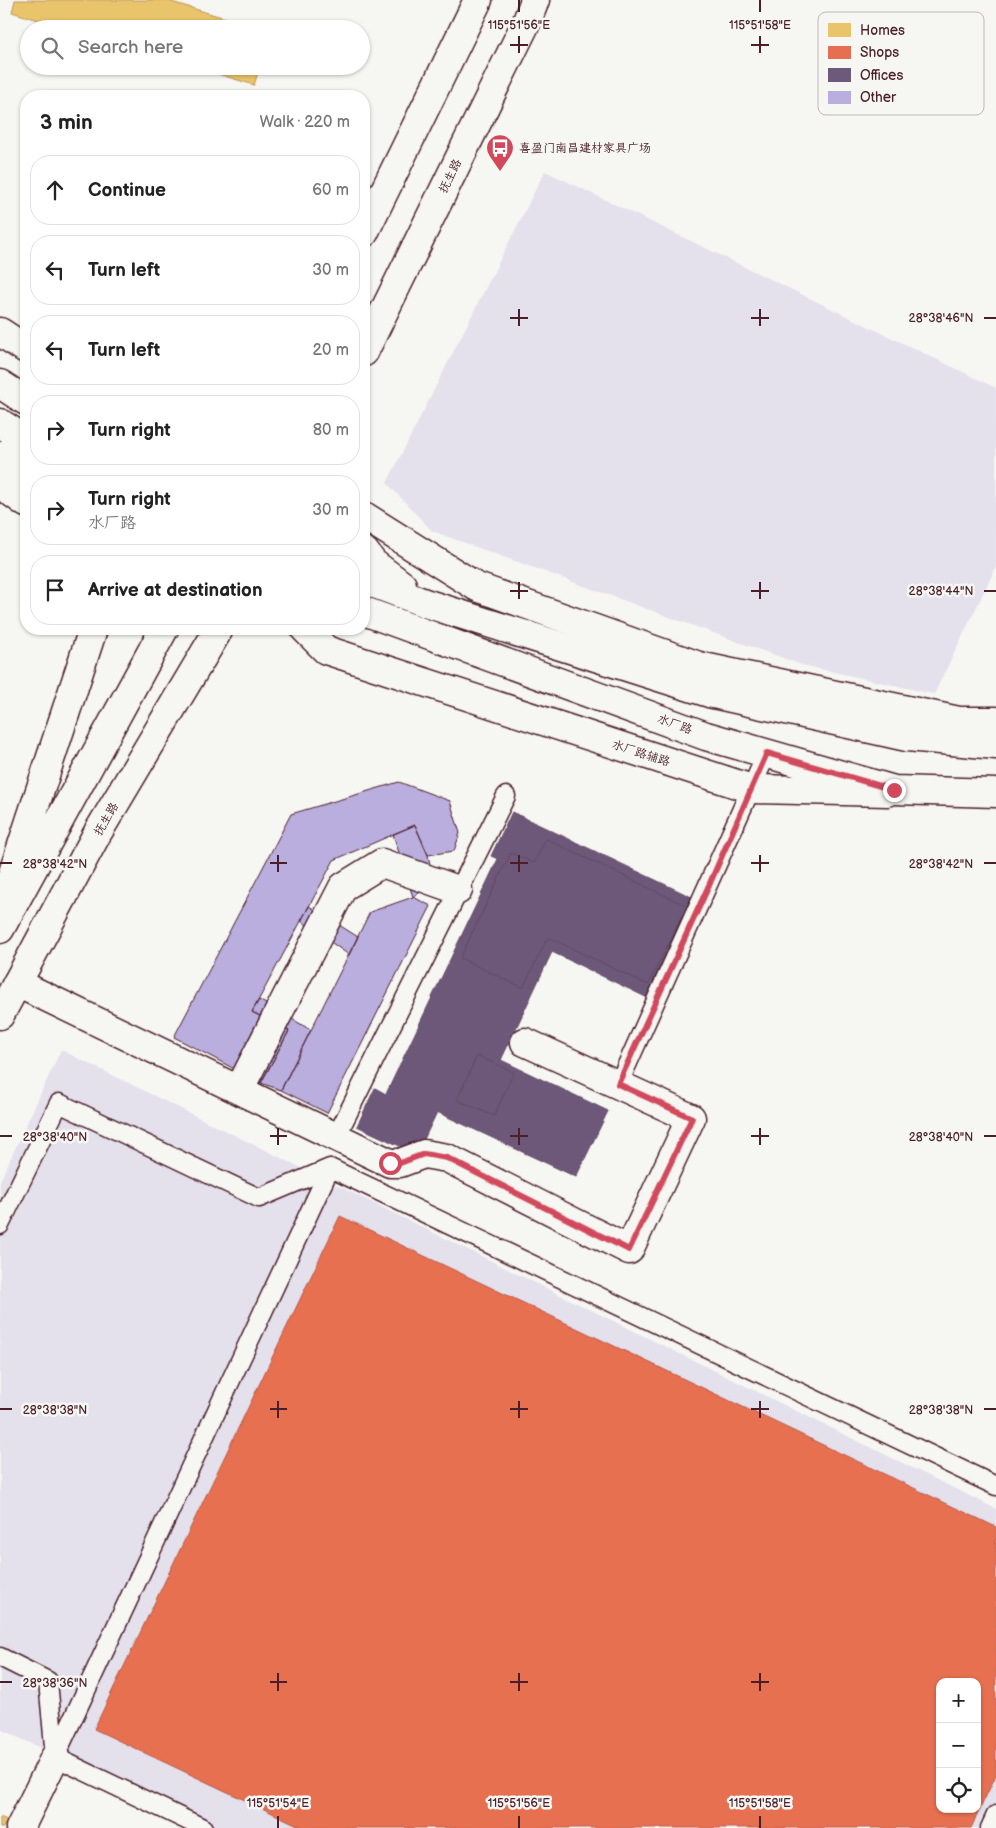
<!DOCTYPE html>
<html lang="en">
<head>
<meta charset="utf-8">
<style>
	:root { --surface:#fff; --page:#f6f6f6; --text:#222; --muted:#767676; --line:#e0e0e0 }
	body { margin:0; font-family:"Balsamiq Sans","LXGW WenKai TC",sans-serif; background:var(--page); color:var(--text) }
	.controls { position:absolute; right:15px; bottom:15px; display:grid; overflow:hidden; border-radius:10px; box-shadow:0 1px 4px #0004 }
	.controls button { width:45px; height:45px; display:grid; place-items:center; padding:0; border:0; border-bottom:1px solid var(--line); background:var(--surface); color:var(--text); font:25px sans-serif }
	.stop { position:absolute; width:15px; height:15px; margin:-11px; border:4px solid #d1495b; border-radius:50%; background:#fff }
	.stop.end { background:#d1495b; border-color:#fff; box-shadow:0 1px 5px #0008 }
	.list { margin:0; padding:0; list-style:none }
	h2 { display:flex; justify-content:space-between; align-items:center; height:65px; margin:0; padding:0 20px; font-size:21px }
	h2 small { font-size:16px; font-weight:400; color:var(--muted) }
	.list li { display:grid; grid-template-columns:32px 1fr auto; gap:15px; align-items:center; box-sizing:border-box; height:70px; margin:0 10px 10px; padding:0 10px; border:1px solid var(--line); border-radius:20px }
	.list b { display:block; font-size:19px; white-space:nowrap }
	.list p { margin:0; font-size:16px; white-space:nowrap; color:var(--muted) }
	.list em { font-size:16px; font-style:normal; color:var(--muted) }
	.icon { flex:none; width:28px; height:28px; fill:none; stroke:currentColor; stroke-width:2; stroke-linecap:round; stroke-linejoin:round }
	.map { position:relative; flex:none; width:996px; height:1828px; overflow:hidden }
	.search { position:absolute; background:var(--surface); box-shadow:0 1px 4px #0004; left:20px; top:20px; width:350px; height:55px; display:flex; align-items:center; gap:12px; box-sizing:border-box; padding:0 18px; border-radius:28px; color:var(--muted); font-size:19px }
	.panel { position:absolute; background:var(--surface); box-shadow:0 1px 4px #0004; left:20px; top:90px; width:350px; height:545px; border-radius:20px }
	.map>svg:first-child { display:block }
</style>
</head>
<body>
<div class="map">
<svg width="996" height="1828" viewBox="0 0 996 1828">
	<rect width="100%" height="100%" fill="#f6f6f2"/>
	<filter id="ink" filterUnits="userSpaceOnUse"><feTurbulence type="fractalNoise" baseFrequency=".02" numOctaves="2"/><feDisplacementMap in="SourceGraphic" scale="10" xChannelSelector="R" yChannelSelector="G"/><feConvolveMatrix kernelMatrix="1 2 1 2 8 2 1 2 1" color-interpolation-filters="sRGB"/></filter>
	<g filter="url(#ink)">
		<path fill="#e4e0ec" fill-rule="evenodd" d="M545,171L996,388V567L934,694L802,665L432,531L387,483Z
			M61,1050L996,1509V1828H213L0,1729V1181ZM940,1682H977V1809H940Z"/>
		<path fill="#e9c46a" stroke="#b99257" d="M15,0H165L262,29H67L12,12Z
			M192,66H260L254,85Z
			M0,1817L7,1820L3,1828H0Z"/>
		<path fill="#e76f51" stroke="#b85746" fill-rule="evenodd" d="M340,1216L996,1527V1775L971,1828H304L94,1729ZM940,1682H977V1809H940Z"/>
		<path fill="#6d597a" stroke="#624862" d="M512,812L700,901L652,1000L552,952L501,1060L608,1111L576,1177L437,1112L417,1154L357,1126L375,1088L386,1094L498,859L491,856Z
			M546,839L687,906L648,985L548,937L523,988L460,958L511,853L534,863Z
			M477,1056L514,1072L494,1116L457,1100Z"/>
		<path fill="#baaedf" stroke="#4a1f2b" d="M399,782L450,801L460,833L454,851L428,855L415,825L334,860L252,1012L289,1031L261,1083L174,1037L291,814Z
			M415,825L428,855L434,883L413,897L393,834Z
			M413,897L431,906L327,1113L281,1090L370,912Z
			M309,906L358,937L349,955L301,921Z
			M259,1000L311,1030L281,1090L261,1083L289,1031L252,1012Z"/>
		<g fill="none" stroke-linecap="round" stroke-linejoin="round">
			<g stroke="#4a1f2b" stroke-width="21">
				<path id="lane" d="M618,1085L767,753
					M336,1137L506,796
					M0,1225L59,1103L259,1198L330,1168L996,1486
					M0,1657L48,1681L55,1757L203,1828
					M55,1757L330,1168
					M990,1828L996,1815"/>
			</g>
			<g stroke="#4a1f2b" stroke-width="31">
				<path id="street" d="M364,516L477,587L699,666L959,721H996
					M305,629L326,650L752,789L887,792
					M17,983L390,1163H400L424,1154L447,1158L629,1250L691,1118L525,1042
					M239,1090L343,887L382,863L458,890
					M20,1828L55,1757"/>
			</g>
			<g stroke="#4a1f2b" stroke-width="31">
				<path id="secondary" d="M364,233L478,0
					M0,332L26,349
					M364,352L527,21L535,0
					M0,384L26,401
					M0,423L26,440
					M0,455L26,472
					M0,484L26,503
					M364,551L373,563L402,585
					M364,580L425,603L709,693L907,737L996,745
					M364,611L706,736L894,790L996,793
					M7,891L93,629
					M0,929L164,629
					M0,1015L98,832L219,629"/>
			</g>
			<use href="#lane" stroke="#f6f6f2" stroke-width="18"/>
			<use href="#street" stroke="#f6f6f2" stroke-width="28"/>
			<use href="#secondary" stroke="#f6f6f2" stroke-width="28"/>
		</g>
	</g>
	<g fill="none" stroke-linecap="round" stroke-linejoin="round" filter="url(#ink)">
		<path stroke="#d1495b" stroke-width="6" d="M390,1163H400L424,1154L447,1158L629,1250L692,1118L618,1084L710,883L767,753L894,790"/>
	</g>
	<path fill="none" stroke="#4a1f2b" stroke-width="2" d="M519,0V12M760,0V12M519,36V53M760,36V53M510,45H528M751,45H769M519,309V326M760,309V326M510,318H528M751,318H769M984,318H996M519,582V599M760,582V599M510,591H528M751,591H769M984,591H996M278,855V872M519,855V872M760,855V872M0,863H12M270,863H287M510,863H528M751,863H769M984,863H996M278,1128V1145M519,1128V1145M760,1128V1145M0,1136H12M270,1136H287M510,1136H528M751,1136H769M984,1136H996M278,1401V1418M519,1401V1418M760,1401V1418M0,1409H12M270,1409H287M510,1409H528M751,1409H769M984,1409H996M278,1673V1691M519,1673V1691M760,1673V1691M0,1682H12M270,1682H287M510,1682H528M751,1682H769M278,1816V1828M519,1816V1828M760,1816V1828"/>
	<defs>
		<g id="bus-pin" transform="scale(1.4375)"><path d="M0 17L-7.5 6A9.5 9.5 0 1 1 7.5 6Z" fill="#d1495b" stroke="#f6f6f2"/><path d="M-5-6H5V4H4V6H2V4H-2V6H-4V4H-5ZM-3.5-4V0h7V-4ZM-3.5 1.2v1.5H-2V1.2ZM2 1.2v1.5H3.5V1.2Z" fill="#fff"/></g>
	</defs>
	<g fill-rule="evenodd">
		<use href="#bus-pin" x="500" y="148"/>
	</g>
	<g text-anchor="middle" stroke-width="5" stroke-linejoin="round" paint-order="stroke">
		<g font-size="12" fill="#4a1f2b" stroke="#f6f6f2" text-anchor="start">
			<text x="519" y="152">喜盈门南昌建材家具广场</text>
		</g>
		<g font-size="12" fill="#4a1f2b" stroke="#f6f6f2">
			<text transform="translate(450 176) rotate(-64)" y="4">抚生路</text>
			<text transform="translate(675 724) rotate(20)" y="4">水厂路</text>
			<text transform="translate(641 753) rotate(18)" y="4">水厂路辅路</text>
			<text transform="translate(106 819) rotate(-60)" y="4">抚生路</text>
		</g>
	</g>
	<rect x="818" y="12" width="166" height="103" rx="8" fill="#f6f6f2" stroke="#c2b6b6" stroke-width="1"/>
	<rect x="828" y="23" width="23" height="14" fill="#e9c46a"/>
	<rect x="828" y="46" width="23" height="13" fill="#e76f51"/>
	<rect x="828" y="68" width="23" height="14" fill="#6d597a"/>
	<rect x="828" y="91" width="23" height="13" fill="#baaedf"/>
	<g font-size="14" fill="#4a1f2b">
		<text x="860" y="35">Homes</text>
		<text x="860" y="57">Shops</text>
		<text x="860" y="80">Offices</text>
		<text x="860" y="102">Other</text>
	</g>
	<g font-size="12" text-anchor="middle" fill="#4a1f2b" stroke="#f6f6f2" stroke-width="5" stroke-linejoin="round" paint-order="stroke">
		<text x="519" y="29">115°51'56"E</text>
		<text x="760" y="29">115°51'58"E</text>
		<text x="941" y="322">28°38'46"N</text>
		<text x="941" y="595">28°38'44"N</text>
		<text x="55" y="868">28°38'42"N</text>
		<text x="941" y="868">28°38'42"N</text>
		<text x="55" y="1141">28°38'40"N</text>
		<text x="941" y="1141">28°38'40"N</text>
		<text x="55" y="1414">28°38'38"N</text>
		<text x="941" y="1414">28°38'38"N</text>
		<text x="55" y="1687">28°38'36"N</text>
		<text x="278" y="1807">115°51'54"E</text>
		<text x="519" y="1807">115°51'56"E</text>
		<text x="760" y="1807">115°51'58"E</text>
	</g>
</svg>
<div class="controls">
<button>+</button>
<button>−</button>
<button><svg class="icon" aria-label="locate" viewBox="0 0 24 24"><circle cx="12" cy="12" r="6"/><path d="M12 2v4M12 18v4M2 12h4M18 12h4"/></svg></button>
</div>
<div class="stop" style="left:390px;top:1163px"></div>
<div class="stop end" style="left:894px;top:790px"></div>
<div class="search"><svg class="icon" aria-label="search" viewBox="0 0 24 24"><circle cx="10" cy="10" r="6"/><path d="M15 15l6 6"/></svg>Search here</div>
<section class="panel">
<h2>3 min<small>Walk · 220 m</small></h2>
<ul class="list">
<li><svg class="icon" aria-label="ahead" viewBox="0 0 24 24"><path d="M12 20V5M6 11l6-6 6 6"/></svg><div><b>Continue</b></div><em>60 m</em></li>
<li><svg class="icon" aria-label="left" viewBox="0 0 24 24"><path d="M17 20v-9H6M10 6l-5 5 5 5"/></svg><div><b>Turn left</b></div><em>30 m</em></li>
<li><svg class="icon" aria-label="left" viewBox="0 0 24 24"><path d="M17 20v-9H6M10 6l-5 5 5 5"/></svg><div><b>Turn left</b></div><em>20 m</em></li>
<li><svg class="icon" aria-label="right" viewBox="0 0 24 24"><path d="M7 20v-9h11M14 6l5 5-5 5"/></svg><div><b>Turn right</b></div><em>80 m</em></li>
<li><svg class="icon" aria-label="right" viewBox="0 0 24 24"><path d="M7 20v-9h11M14 6l5 5-5 5"/></svg><div><b>Turn right</b><p>水厂路</p></div><em>30 m</em></li>
<li><svg class="icon" aria-label="arrive" viewBox="0 0 24 24"><path d="M6 21V4h12l-3 4 3 4H6"/></svg><div><b>Arrive at destination</b></div></li>
</ul>
</section>
</div>
</body>
</html>
